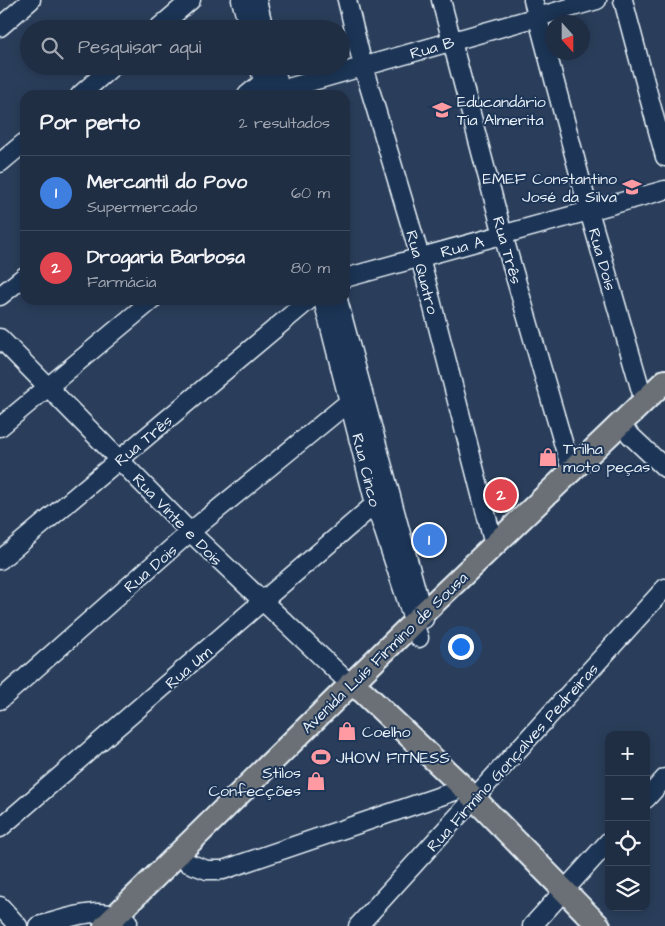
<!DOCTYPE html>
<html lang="pt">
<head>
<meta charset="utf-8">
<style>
	:root { --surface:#202e44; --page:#28364b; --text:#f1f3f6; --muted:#a2a8b2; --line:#3d4a5d; --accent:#1a73e8 }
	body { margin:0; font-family:"Architects Daughter",sans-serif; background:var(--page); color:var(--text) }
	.controls { position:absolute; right:15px; bottom:15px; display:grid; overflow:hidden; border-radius:10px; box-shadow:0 2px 12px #0003 }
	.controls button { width:45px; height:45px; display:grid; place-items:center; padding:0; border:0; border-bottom:1px solid var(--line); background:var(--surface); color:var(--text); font:25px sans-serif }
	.compass { position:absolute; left:545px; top:15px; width:45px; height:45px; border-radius:50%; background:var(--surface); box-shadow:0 2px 12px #0003; rotate:159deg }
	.you { position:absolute; left:460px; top:646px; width:18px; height:18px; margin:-12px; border:4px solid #fff; border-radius:50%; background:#1a73e8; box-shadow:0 0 0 8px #1a73e833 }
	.badge { display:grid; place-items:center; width:32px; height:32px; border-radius:50%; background:var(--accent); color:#fff; font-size:16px; font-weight:700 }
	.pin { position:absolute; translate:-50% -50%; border:2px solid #fff; box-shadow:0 1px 5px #0006 }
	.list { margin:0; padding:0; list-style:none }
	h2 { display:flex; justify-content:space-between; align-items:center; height:65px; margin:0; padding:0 20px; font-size:21px }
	h2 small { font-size:16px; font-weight:400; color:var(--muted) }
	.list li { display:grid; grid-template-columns:32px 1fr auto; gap:15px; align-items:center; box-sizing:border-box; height:75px; padding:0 20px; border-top:1px solid var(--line) }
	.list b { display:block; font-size:19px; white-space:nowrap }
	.list p { margin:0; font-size:16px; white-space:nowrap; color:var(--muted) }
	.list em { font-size:16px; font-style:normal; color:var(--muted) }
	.icon { flex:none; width:28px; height:28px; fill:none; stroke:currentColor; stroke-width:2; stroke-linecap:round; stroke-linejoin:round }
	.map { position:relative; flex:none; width:665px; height:926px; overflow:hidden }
	.search { position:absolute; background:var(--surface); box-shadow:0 2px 12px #0003; left:20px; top:20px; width:330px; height:55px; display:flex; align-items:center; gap:12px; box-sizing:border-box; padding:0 18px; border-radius:28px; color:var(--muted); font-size:19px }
	.panel { position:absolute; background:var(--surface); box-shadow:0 2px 12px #0003; left:20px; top:90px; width:330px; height:215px; border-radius:15px }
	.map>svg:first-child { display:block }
</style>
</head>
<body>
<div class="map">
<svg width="665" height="926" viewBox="0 0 665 926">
	<rect width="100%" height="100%" fill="#2a3e5b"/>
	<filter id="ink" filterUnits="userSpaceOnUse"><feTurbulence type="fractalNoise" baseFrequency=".02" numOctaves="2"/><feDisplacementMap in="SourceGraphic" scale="10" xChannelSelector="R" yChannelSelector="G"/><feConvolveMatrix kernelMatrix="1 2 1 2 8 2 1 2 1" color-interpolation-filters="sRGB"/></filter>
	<g filter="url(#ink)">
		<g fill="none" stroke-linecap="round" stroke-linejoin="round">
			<g stroke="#e8f1f8" stroke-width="21">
				<path id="minor" d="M241,0L249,29
					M257,0L264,29
					M347,0L363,66L420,257L494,545
					M441,0L503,235L571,470
					M533,0L589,211L644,401
					M623,0L665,157
					M0,27L31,0
					M157,29L191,0
					M259,66L267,95
					M274,66L282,95
					M267,94L597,0
					M80,95L113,66
					M247,95L263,82
					M0,163L25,142
					M345,278L665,190
					M0,296L25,276
					M323,300L375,504L419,638
					M338,300L424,619
					M0,338L190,532L350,684
					M0,427L152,300
					M630,435L665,468
					M0,560L309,300
					M0,700L190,532L350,401
					M646,799L665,778
					M0,828L375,504
					M188,863L207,870H223L464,788
					M0,906L18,926
					M38,926C66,919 103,903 128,922
					M358,926L665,588
					M532,926L609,841"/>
			</g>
			<g stroke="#e8f1f8" stroke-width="26">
				<path id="major" d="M350,684L363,692L464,788L599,926
					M105,926L413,623L665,381"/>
			</g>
			<use href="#minor" stroke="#1d3557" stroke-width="18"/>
			<use href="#major" stroke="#6b6f75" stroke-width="22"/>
		</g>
	</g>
	<defs>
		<g id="school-bare" transform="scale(1.5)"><path d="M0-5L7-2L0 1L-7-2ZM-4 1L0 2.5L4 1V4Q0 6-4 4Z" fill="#ff9aa2" stroke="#1d3557" stroke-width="2.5" paint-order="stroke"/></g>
		<g id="shop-bare" transform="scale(1.5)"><path d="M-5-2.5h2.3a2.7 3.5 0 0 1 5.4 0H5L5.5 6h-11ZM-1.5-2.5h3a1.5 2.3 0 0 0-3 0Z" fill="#ff9aa2" stroke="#1d3557" stroke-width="2.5" paint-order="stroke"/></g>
		<g id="stadium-bare" transform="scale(1.5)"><path d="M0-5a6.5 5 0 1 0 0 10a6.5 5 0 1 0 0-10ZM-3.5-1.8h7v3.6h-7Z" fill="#ff9aa2" stroke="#1d3557" stroke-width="2.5" paint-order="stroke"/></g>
	</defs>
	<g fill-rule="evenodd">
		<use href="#school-bare" x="442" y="110"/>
		<use href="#school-bare" x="632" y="187"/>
		<use href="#shop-bare" x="548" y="457"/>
		<use href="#shop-bare" x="347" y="731"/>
		<use href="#stadium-bare" x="321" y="757"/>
		<use href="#shop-bare" x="316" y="781"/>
	</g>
	<g text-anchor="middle" stroke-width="4" stroke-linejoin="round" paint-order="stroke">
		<g font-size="16" fill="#e8f1f8" stroke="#1d3557">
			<text transform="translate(432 47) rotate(-16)" y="6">Rua B</text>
			<text transform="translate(462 246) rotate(-15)" y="6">Rua A</text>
			<text transform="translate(508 250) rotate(74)" y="6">Rua Três</text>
			<text transform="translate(603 259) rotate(74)" y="6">Rua Dois</text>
			<text transform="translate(423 272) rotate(75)" y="6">Rua Quatro</text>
			<text transform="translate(143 440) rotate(-40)" y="6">Rua Três</text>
			<text transform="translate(367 470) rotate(76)" y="6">Rua Cinco</text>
			<text transform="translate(178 519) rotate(46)" y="6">Rua Vinte e Dois</text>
			<text transform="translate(150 568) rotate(-41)" y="6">Rua Dois</text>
			<text transform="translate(384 652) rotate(-44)" y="6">Avenida Luís Firmino de Sousa</text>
			<text transform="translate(188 667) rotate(-41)" y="6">Rua Um</text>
			<text transform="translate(512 757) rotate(-48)" y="6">Rua Firmino Gonçalves Pedreiras</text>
		</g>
		<g font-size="16" fill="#e8f1f8" stroke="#1d3557" text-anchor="start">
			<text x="457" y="107">Educandário<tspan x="457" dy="18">Tia Almerita</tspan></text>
			<text x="617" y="184" text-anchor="end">EMEF Constantino<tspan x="617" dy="18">José da Silva</tspan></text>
			<text x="563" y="454">Trilha<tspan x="563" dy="18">moto peças</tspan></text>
			<text x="362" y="737">Coelho</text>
			<text x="336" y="763">JHOW FITNESS</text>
			<text x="301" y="778" text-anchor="end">Stilos<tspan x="301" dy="18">Confecções</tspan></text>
		</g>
	</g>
</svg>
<div class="controls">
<button>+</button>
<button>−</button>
<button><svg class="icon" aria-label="locate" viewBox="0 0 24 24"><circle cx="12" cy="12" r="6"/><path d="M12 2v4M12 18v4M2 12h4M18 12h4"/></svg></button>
<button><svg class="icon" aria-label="layers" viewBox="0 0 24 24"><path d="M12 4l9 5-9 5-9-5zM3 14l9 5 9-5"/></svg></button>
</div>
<svg class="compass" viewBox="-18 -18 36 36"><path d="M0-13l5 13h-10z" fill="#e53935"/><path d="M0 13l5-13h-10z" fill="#a2a8b2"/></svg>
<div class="you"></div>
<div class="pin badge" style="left:429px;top:540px;background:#3f7fe0">1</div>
<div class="pin badge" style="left:501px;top:495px;background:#e0444e">2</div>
<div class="search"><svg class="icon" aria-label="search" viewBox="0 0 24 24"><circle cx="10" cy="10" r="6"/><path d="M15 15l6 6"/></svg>Pesquisar aqui</div>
<section class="panel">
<h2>Por perto<small>2 resultados</small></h2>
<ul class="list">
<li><span class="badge" style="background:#3f7fe0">1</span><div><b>Mercantil do Povo</b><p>Supermercado</p></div><em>60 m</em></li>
<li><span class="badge" style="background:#e0444e">2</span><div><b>Drogaria Barbosa</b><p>Farmácia</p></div><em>80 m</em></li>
</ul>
</section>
</div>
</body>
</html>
